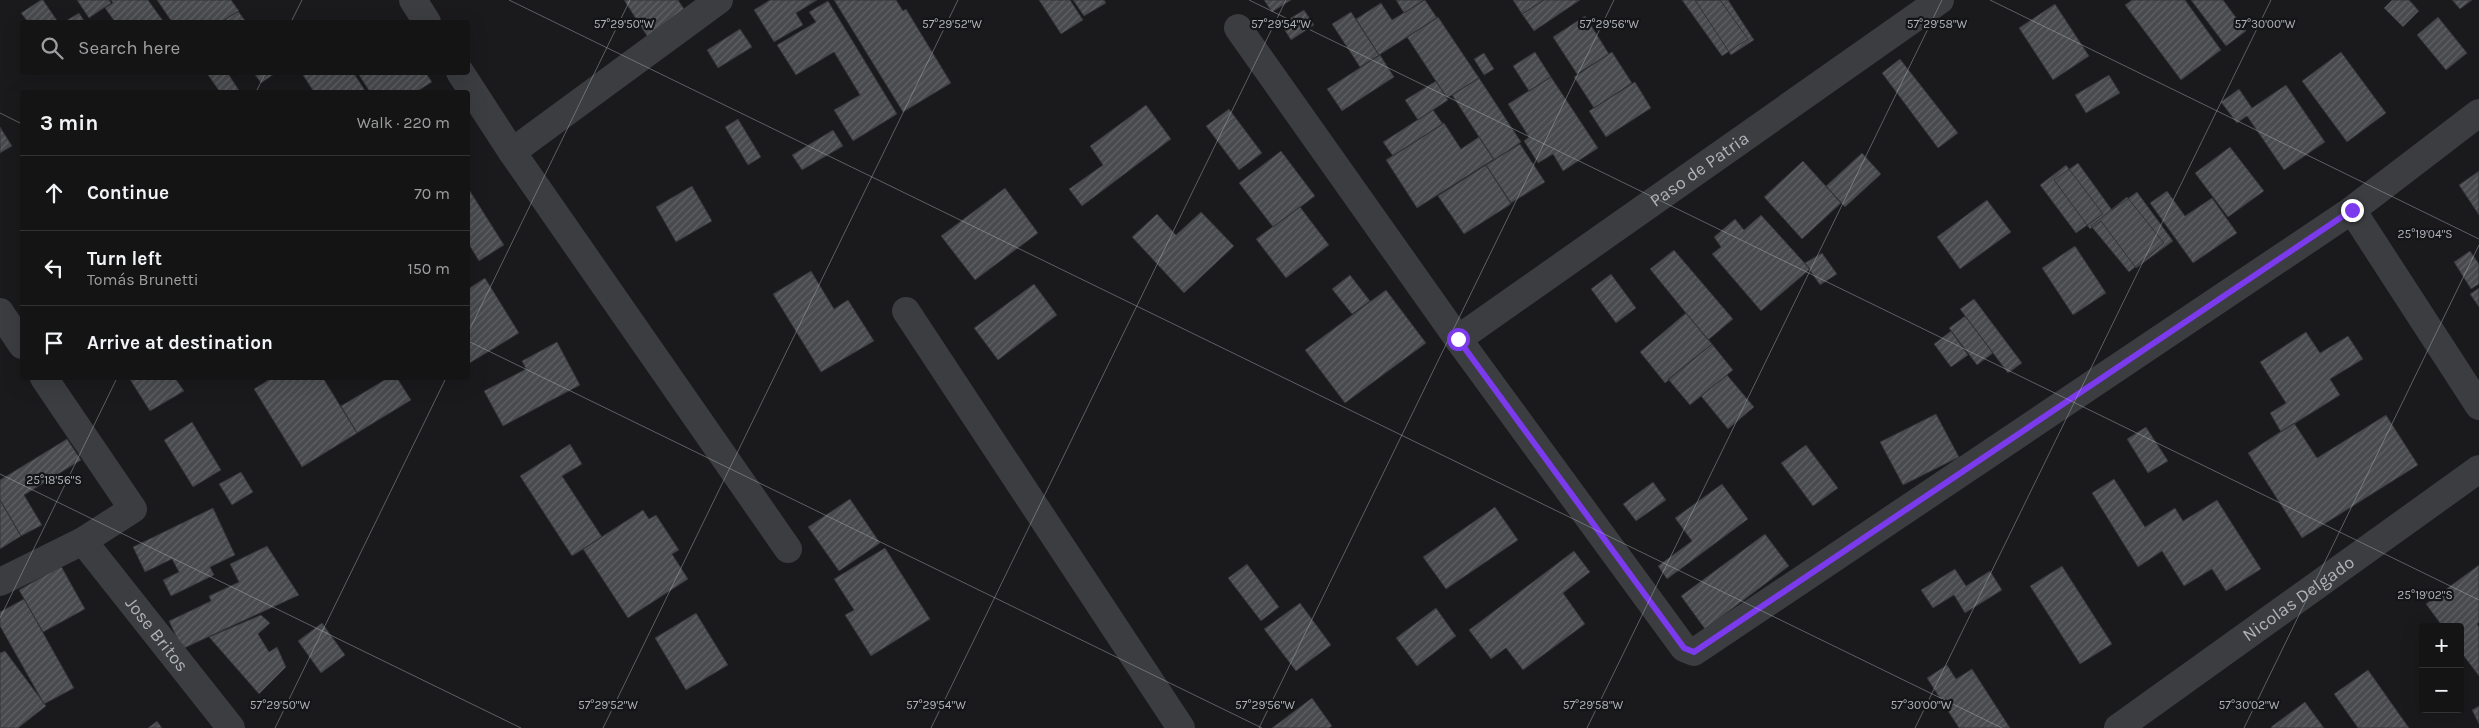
<!DOCTYPE html>
<html lang="en">
<head>
<meta charset="utf-8">
<style>
	:root { --surface:#141415; --page:#212122; --text:#f1f3f6; --muted:#9d9ea0; --line:#333334 }
	body { margin:0; font-family:Karla,sans-serif; background:var(--page); color:var(--text) }
	.controls { position:absolute; right:15px; bottom:15px; display:grid; overflow:hidden; border-radius:5px; box-shadow:0 5px 20px #0002 }
	.controls button { width:45px; height:45px; display:grid; place-items:center; padding:0; border:0; border-bottom:1px solid var(--line); background:var(--surface); color:var(--text); font:25px sans-serif }
	.stop { position:absolute; width:15px; height:15px; margin:-11px; border:4px solid #7c3aed; border-radius:50%; background:#fff }
	.stop.end { background:#7c3aed; border-color:#fff; box-shadow:0 1px 5px #0008 }
	.list { margin:0; padding:0; list-style:none }
	h2 { display:flex; justify-content:space-between; align-items:center; height:65px; margin:0; padding:0 20px; font-size:21px }
	h2 small { font-size:16px; font-weight:400; color:var(--muted) }
	.list li { display:grid; grid-template-columns:32px 1fr auto; gap:15px; align-items:center; box-sizing:border-box; height:75px; padding:0 20px; border-top:1px solid var(--line) }
	.list b { display:block; font-size:19px; white-space:nowrap }
	.list p { margin:0; font-size:16px; white-space:nowrap; color:var(--muted) }
	.list em { font-size:16px; font-style:normal; color:var(--muted) }
	.icon { flex:none; width:28px; height:28px; fill:none; stroke:currentColor; stroke-width:2; stroke-linecap:round; stroke-linejoin:round }
	.map { position:relative; flex:none; width:2479px; height:728px; overflow:hidden }
	.search { position:absolute; background:var(--surface); box-shadow:0 5px 20px #0002; left:20px; top:20px; width:450px; height:55px; display:flex; align-items:center; gap:12px; box-sizing:border-box; padding:0 18px; border-radius:5px; color:var(--muted); font-size:19px }
	.panel { position:absolute; background:var(--surface); box-shadow:0 5px 20px #0002; left:20px; top:90px; width:450px; height:290px; border-radius:5px }
	.map>svg:first-child { display:block }
</style>
</head>
<body>
<div class="map">
<svg width="2479" height="728" viewBox="0 0 2479 728">
	<defs>
		<pattern id="building-hatch" width="6" height="6" patternUnits="userSpaceOnUse" patternTransform="scale(1.25)"><rect width="6" height="6" fill="#494a4e"/><path d="M-1 1l2-2M0 6l6-6M5 7l2-2" fill="none" stroke="#616265"/></pattern>
	</defs>
	<rect width="100%" height="100%" fill="#1a1a1c"/>
	<path fill="url(#building-hatch)" stroke="#343438" d="M41,0H43L58,22H28L21,13Z
		M77,0H109L111,3L89,18Z
		M111,0H148L163,21L115,22L105,8L113,3Z
		M157,0H231L239,11L221,22H172Z
		M624,0H678L690,18L651,42Z
		M770,0H817L796,13L803,25L774,42L754,10Z
		M834,0H896L903,11L906,9L951,83L903,112Z
		M1039,0H1070L1083,20L1061,34Z
		M1073,0H1104L1106,3L1084,16Z
		M1264,0H1291L1272,12Z
		M1396,0H1424L1404,13Z
		M1425,0L1437,18L1379,55L1356,19L1381,3L1392,20Z
		M1513,0H1544L1522,14Z
		M1544,0H1580L1534,31L1522,14Z
		M1682,0H1720L1748,39L1722,56Z
		M1695,0H1728L1754,40L1731,55Z
		M2132,0H2185L2221,50L2181,80L2125,5Z
		M2191,0H2223L2246,31L2226,46Z
		M2392,0H2409L2419,11L2403,27L2384,8Z
		M2452,0H2472L2460,9Z
		M828,1L897,114L853,141L834,110L860,95L834,52L796,75L777,45L816,22L809,12Z
		M2055,4L2089,56L2053,80L2019,28Z
		M1304,10L1314,25L1291,40L1281,24Z
		M238,11L246,22H221Z
		M1351,12L1379,55L1360,67L1332,24Z
		M79,13L85,22H64Z
		M1585,16L1609,54L1577,74L1553,37Z
		M1438,17L1479,78L1447,98L1407,37Z
		M2438,17L2467,53L2446,70L2417,35Z
		M740,29L752,47L718,68L707,50Z
		M1535,52L1551,77L1529,91L1513,66Z
		M1612,52L1632,83L1594,108L1574,77Z
		M2341,52L2386,113L2347,142L2302,81Z
		M1484,53L1494,69L1484,75L1474,59Z
		M1380,55L1394,77L1342,111L1327,89Z
		M1900,59L1958,133L1938,148L1882,73Z
		M206,72H227L240,92H220Z
		M253,72H277L261,83Z
		M301,72H353L366,92H314Z
		M357,72H425L432,82L416,92H370Z
		M2109,75L2120,93L2086,113L2075,95Z
		M1551,77L1598,148L1563,171L1553,154L1538,163L1524,141L1529,137L1508,104Z
		M1479,78L1521,142L1494,160L1452,95Z
		M1436,81L1448,100L1418,120L1405,100Z
		M1635,82L1651,108L1606,137L1589,111Z
		M2286,85L2325,142L2284,170L2247,116L2237,123L2221,102L2239,89L2252,108Z
		M1146,105L1171,139L1082,206L1069,189L1103,165L1090,146Z
		M1229,109L1262,153L1239,170L1206,126Z
		M1433,110L1443,124L1393,156L1383,142Z
		M738,119L761,157L748,165L725,127Z
		M1444,123L1461,149L1479,137L1494,159L1417,208L1386,160Z
		M0,127L12,146L0,153Z
		M833,130L843,146L802,170L792,155Z
		M1520,144L1545,182L1511,203L1486,165Z
		M2230,147L2264,191L2228,217L2195,173Z
		M1281,151L1315,196L1273,227L1239,183Z
		M1862,153L1881,174L1845,207L1826,186Z
		M1803,161L1841,203L1802,239L1764,197Z
		M2078,163L2112,210L2137,192L2173,241L2136,268L2101,221L2090,229L2054,180Z
		M1486,165L1511,204L1464,234L1438,196Z
		M2066,165L2103,214L2076,233L2040,185Z
		M2479,171V215L2459,185Z
		M692,186L712,221L676,242L656,207Z
		M468,188L504,245L479,261L468,243Z
		M1005,188L1038,233L975,280L941,236Z
		M2167,191L2185,216L2212,198L2237,233L2193,263L2150,203Z
		M2127,197L2164,243L2129,272L2091,226Z
		M1987,200L2011,232L1960,269L1937,237Z
		M1300,207L1329,245L1286,278L1256,239Z
		M1201,212L1234,246L1184,293L1132,237L1157,214L1176,235Z
		M1761,215L1810,269L1761,311L1712,254L1721,247L1714,237L1735,219L1744,230Z
		M2075,246L2106,293L2073,315L2042,268Z
		M1674,250L1733,319L1708,340L1650,269Z
		M2470,251L2479,264V284L2471,289L2454,262Z
		M1822,253L1837,274L1820,285L1805,263Z
		M811,271L834,309L848,300L874,341L821,372L773,294Z
		M1611,274L1636,308L1616,323L1591,289Z
		M1350,275L1370,301L1352,314L1332,289Z
		M485,278L519,333L468,364V289Z
		M1034,284L1057,315L998,360L974,328Z
		M2479,288V307L2470,294Z
		M1386,290L1426,343L1345,403L1305,350Z
		M1974,299L2022,363L2008,373L1960,309Z
		M1686,313L1712,344L1665,383L1640,352Z
		M1965,316L1993,353L1977,365L1949,328Z
		M1951,331L1968,355L1951,367L1934,344Z
		M2306,332L2320,353L2348,336L2363,359L2330,379L2340,395L2281,432L2270,413L2286,403L2260,362Z
		M557,342L580,385L503,426L484,391L526,369L522,361Z
		M1712,344L1733,370L1690,405L1668,379Z
		M1727,375L1754,407L1728,429L1701,396Z
		M129,378H175L184,391L150,411Z
		M272,378H323L357,433L302,467L254,389Z
		M388,378H397L411,400L357,433L341,406Z
		M1936,414L1959,457L1903,485L1880,442Z
		M2386,415L2418,465L2302,538L2248,453L2294,423L2317,458Z
		M192,422L221,470L193,487L164,440Z
		M2146,427L2168,461L2148,473L2127,439Z
		M67,439L81,460L24,495L42,525L21,536L0,500V480Z
		M570,444L582,464L562,476L602,537L572,556L520,476Z
		M1806,445L1838,488L1813,506L1781,463Z
		M241,472L253,492L232,505L219,484Z
		M2114,479L2145,527L2175,508L2183,521L2217,500L2261,569L2226,591L2212,569L2184,586L2162,551L2138,567L2092,493Z
		M1653,482L1666,500L1636,521L1623,504Z
		M1722,484L1748,519L1667,579L1658,566L1692,541L1675,518Z
		M850,499L880,543L839,571L808,527Z
		M0,500L21,536L0,549Z
		M1495,507L1518,540L1446,589L1423,557Z
		M213,508L235,555L210,567L214,575L171,596L163,580L179,572L172,559L145,572L133,547Z
		M643,510L649,519L656,515L679,550L672,554L688,579L628,618L583,549Z
		M1765,534L1789,566L1705,629L1681,596Z
		M267,546L299,595L182,649L169,621L211,601L209,596L239,582L230,564Z
		M885,548L930,619L871,656L845,615L854,610L834,579Z
		M1574,551L1590,572L1563,593L1585,624L1523,670L1506,648L1491,659L1469,630Z
		M1247,564L1279,607L1261,621L1228,578Z
		M2479,565V622L2477,624L2479,627V676L2460,651V627H2443L2426,604Z
		M61,566L85,609L43,632L19,590Z
		M2062,566L2112,644L2080,664L2030,586Z
		M1955,569L1966,586L1990,571L2002,590L1965,613L1954,595L1933,608L1921,590Z
		M24,599L74,688L44,704L0,626V612Z
		M1300,603L1331,645L1296,671L1264,629Z
		M1436,608L1456,636L1417,666L1396,638Z
		M696,613L728,665L686,690L655,638Z
		M261,615L270,623L258,634L269,652L277,647L286,667L259,694L209,637Z
		M322,623L345,655L321,673L298,641Z
		M5,651L46,706L18,728H0V653Z
		M1947,665L1956,679L1972,669L2010,728H1959L1927,678Z
		M2368,670L2409,728H2358L2334,694Z
		M1312,698L1332,726L1329,728H1272Z
		M2305,702L2324,728H2272L2271,727Z
		M2479,706V724L2472,710Z
		M157,721L162,728H148Z"/>
	<g fill="none" stroke-linecap="round" stroke-linejoin="round">
		<g stroke="#3b3d40" stroke-width="28">
			<path d="M413,0L427,22"/>
			<path d="M1238,28L1458,339L1684,648L1694,652L2352,210L2479,113"/>
			<path d="M460,72L512,152L788,549"/>
			<path d="M512,152L719,0"/>
			<path d="M2352,210L2479,406"/>
			<path d="M906,311L1181,728"/>
			<path d="M0,312L22,345"/>
			<path id="s1" d="M1458,339L1940,0"/>
			<path id="s2" d="M83,541L231,728"/>
			<path d="M0,582L83,541L133,509L44,378"/>
			<path id="s3" d="M2118,728L2479,469"/>
		</g>
	</g>
	<g fill="none" stroke-linecap="round" stroke-linejoin="round">
		<path stroke="#7c3aed" stroke-width="6" d="M1458,339L1684,648L1694,652L2352,210"/>
	</g>
	<path fill="none" stroke="#aeb3ba" stroke-width="1" stroke-opacity="0.45" d="M509,0L2002,728M1249,0L2479,600M1990,0L2479,239M291,22L302,0M256,92L266,72M0,113L22,124M468,333L630,0M468,341L1262,728M0,474L521,728M0,618L117,378M275,728L446,378M603,728L958,0M931,728L1286,0M1259,728L1614,0M1587,728L1942,0M1915,728L2271,0M2244,728L2479,245"/>
	<g text-anchor="middle" stroke-width="4.5" stroke-linejoin="round" paint-order="stroke">
		<g font-size="18" fill="#aeb3ba" stroke="#151517">
			<text dy="6" stroke="none"><textPath href="#s1" startOffset="295">Paso de Patria</textPath></text>
			<text dy="6" stroke="none"><textPath href="#s3" startOffset="222">Nicolas Delgado</textPath></text>
			<text dy="6" stroke="none"><textPath href="#s2" startOffset="119">Jose Britos</textPath></text>
		</g>
	</g>
	<g font-size="12" text-anchor="middle" fill="#aeb3ba" stroke="#151517" stroke-width="4.5" stroke-linejoin="round" paint-order="stroke">
		<text x="624" y="28">57°29'50"W</text>
		<text x="952" y="28">57°29'52"W</text>
		<text x="1281" y="28">57°29'54"W</text>
		<text x="1609" y="28">57°29'56"W</text>
		<text x="1937" y="28">57°29'58"W</text>
		<text x="2265" y="28">57°30'00"W</text>
		<text x="2425" y="238">25°19'04"S</text>
		<text x="54" y="484">25°18'56"S</text>
		<text x="2425" y="599">25°19'02"S</text>
		<text x="280" y="709">57°29'50"W</text>
		<text x="608" y="709">57°29'52"W</text>
		<text x="936" y="709">57°29'54"W</text>
		<text x="1265" y="709">57°29'56"W</text>
		<text x="1593" y="709">57°29'58"W</text>
		<text x="1921" y="709">57°30'00"W</text>
		<text x="2249" y="709">57°30'02"W</text>
	</g>
</svg>
<div class="controls">
<button>+</button>
<button>−</button>
</div>
<div class="stop" style="left:1458px;top:339px"></div>
<div class="stop end" style="left:2352px;top:210px"></div>
<div class="search"><svg class="icon" aria-label="search" viewBox="0 0 24 24"><circle cx="10" cy="10" r="6"/><path d="M15 15l6 6"/></svg>Search here</div>
<section class="panel">
<h2>3 min<small>Walk · 220 m</small></h2>
<ul class="list">
<li><svg class="icon" aria-label="ahead" viewBox="0 0 24 24"><path d="M12 20V5M6 11l6-6 6 6"/></svg><div><b>Continue</b></div><em>70 m</em></li>
<li><svg class="icon" aria-label="left" viewBox="0 0 24 24"><path d="M17 20v-9H6M10 6l-5 5 5 5"/></svg><div><b>Turn left</b><p>Tomás Brunetti</p></div><em>150 m</em></li>
<li><svg class="icon" aria-label="arrive" viewBox="0 0 24 24"><path d="M6 21V4h12l-3 4 3 4H6"/></svg><div><b>Arrive at destination</b></div></li>
</ul>
</section>
</div>
</body>
</html>
